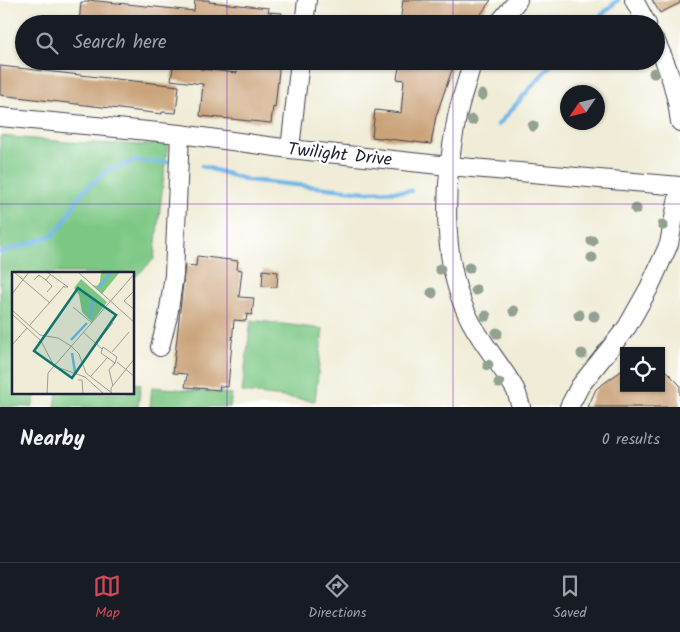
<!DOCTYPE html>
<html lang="en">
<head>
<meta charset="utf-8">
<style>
	:root { --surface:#171b24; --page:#242831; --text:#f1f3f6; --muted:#9ea1a6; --line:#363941; --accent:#d1495b }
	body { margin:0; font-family:Kalam,sans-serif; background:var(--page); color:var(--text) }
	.controls { position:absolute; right:15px; bottom:15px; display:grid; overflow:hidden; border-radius:0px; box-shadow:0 1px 4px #0004 }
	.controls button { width:45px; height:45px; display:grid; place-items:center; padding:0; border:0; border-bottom:1px solid var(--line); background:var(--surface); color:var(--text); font:25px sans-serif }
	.compass { position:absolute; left:560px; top:85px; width:45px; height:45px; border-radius:50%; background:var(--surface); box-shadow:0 1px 4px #0004; rotate:235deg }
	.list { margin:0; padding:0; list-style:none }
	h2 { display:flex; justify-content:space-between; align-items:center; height:65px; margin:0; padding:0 20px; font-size:21px }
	h2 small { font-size:16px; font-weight:400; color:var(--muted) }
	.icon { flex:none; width:28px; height:28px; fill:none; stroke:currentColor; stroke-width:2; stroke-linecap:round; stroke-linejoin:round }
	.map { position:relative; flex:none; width:680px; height:407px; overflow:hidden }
	.search { position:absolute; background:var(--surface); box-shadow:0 1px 4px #0004; left:15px; right:15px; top:15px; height:55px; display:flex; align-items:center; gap:12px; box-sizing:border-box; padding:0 18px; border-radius:28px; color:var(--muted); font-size:19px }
	.sheet { height:155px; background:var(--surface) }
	nav { display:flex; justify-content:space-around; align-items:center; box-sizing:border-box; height:70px; border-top:1px solid var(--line); background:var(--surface); font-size:14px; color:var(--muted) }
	nav a { display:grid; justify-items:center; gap:2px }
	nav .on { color:var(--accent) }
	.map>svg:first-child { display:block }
</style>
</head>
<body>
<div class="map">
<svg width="680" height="407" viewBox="0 0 680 407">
	<rect width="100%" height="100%" fill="#fff"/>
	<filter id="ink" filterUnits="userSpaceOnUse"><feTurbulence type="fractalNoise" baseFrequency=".02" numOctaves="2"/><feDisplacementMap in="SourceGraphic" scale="10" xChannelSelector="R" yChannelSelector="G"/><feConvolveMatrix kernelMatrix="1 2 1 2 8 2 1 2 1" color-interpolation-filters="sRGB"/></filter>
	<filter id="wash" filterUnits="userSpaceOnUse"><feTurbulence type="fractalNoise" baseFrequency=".0096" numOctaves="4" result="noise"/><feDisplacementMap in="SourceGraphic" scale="20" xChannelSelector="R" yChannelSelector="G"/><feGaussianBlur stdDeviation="1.12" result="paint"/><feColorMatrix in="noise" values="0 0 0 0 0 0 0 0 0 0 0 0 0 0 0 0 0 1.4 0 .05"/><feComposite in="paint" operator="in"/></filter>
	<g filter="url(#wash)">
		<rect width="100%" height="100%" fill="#f0ecd7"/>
		<path fill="#7cc784" stroke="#4f7460" d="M169,133L154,259L134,278V273H14V393H36L32,407H0V136L68,142L150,145Z
			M251,320L323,329L315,401L242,392Z
			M134,383L141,384L138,407H55L57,393H134Z
			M152,387L232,394L230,407H150Z"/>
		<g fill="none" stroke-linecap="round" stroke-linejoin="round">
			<path stroke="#70b5e6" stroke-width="4.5" d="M592,24L618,0
				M498,125L554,61
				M202,166L247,180L366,192L411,191
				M0,253L52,236L63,224L82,192L108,170L135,161L169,162"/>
		</g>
		<g id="blocks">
			<path fill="#caa379" d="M88,0L194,11L195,0H209V2L269,8L268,12L282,13L281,24H79L81,2H88Z
				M403,0H491L474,24H400Z
				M652,0H680V3L660,13Z
				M174,61H200V69L237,73L238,61H280L275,108L273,107L271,123L200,116L203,84L171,80Z
				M400,61H455L436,116L431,144L372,137L375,110L401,113L404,80L397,79Z
				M0,66L179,86L176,113L162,112V114L0,95Z
				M197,256L238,261L237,269L242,270L239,297L254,298L252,315L247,314L246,321L234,320L228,387L219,386L220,390L185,387L187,374L173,373L185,265L196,266Z
				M263,270L278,272L277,287L262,286Z
				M661,366L680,385V407H588L596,389L624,369V388H661Z"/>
		</g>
	</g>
	<g filter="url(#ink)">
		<use href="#blocks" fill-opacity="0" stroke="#414052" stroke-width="1"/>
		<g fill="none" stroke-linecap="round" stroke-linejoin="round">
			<g stroke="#414052" stroke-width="20">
				<path id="minor" d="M634,0L647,24
					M304,24L307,0
					M498,24L518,0
					M656,42C669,68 677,93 680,122
					M475,61L471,67C466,85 459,103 456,122C444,185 440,264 471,322C484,346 502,366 515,389C518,395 519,401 521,407
					M0,117L180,134L290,149L449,166L680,186
					M290,149L300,61
					M160,347L168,316L174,275L180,134
					M569,407L580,386L627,327L649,288L669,244L680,187"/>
			</g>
			<use href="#minor" stroke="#fff" stroke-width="18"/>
		</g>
		<g fill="#92a191">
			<circle cx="654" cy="73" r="5.5"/>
			<circle cx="482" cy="95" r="5.5"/>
			<circle cx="472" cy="120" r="5.5"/>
			<circle cx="533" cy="126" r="5.5"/>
			<circle cx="636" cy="209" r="5.5"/>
			<circle cx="663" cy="225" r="5.5"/>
			<circle cx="592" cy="241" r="5.5"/>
			<circle cx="592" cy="258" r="5.5"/>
			<circle cx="469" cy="268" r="5.5"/>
			<circle cx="440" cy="269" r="5.5"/>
			<circle cx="476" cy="290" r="5.5"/>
			<circle cx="432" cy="293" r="5.5"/>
			<circle cx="514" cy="311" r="5.5"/>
			<circle cx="579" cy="315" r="5.5"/>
			<circle cx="486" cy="316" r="5.5"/>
			<circle cx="594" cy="316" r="5.5"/>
			<circle cx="497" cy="333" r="5.5"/>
			<circle cx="582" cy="354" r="5.5"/>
			<circle cx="488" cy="365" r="5.5"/>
			<circle cx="499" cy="383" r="5.5"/>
		</g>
	</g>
	<path fill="none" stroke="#7b2cbf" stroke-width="1" stroke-opacity="0.55" d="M227,0V24M453,0V24M227,61V407M453,61V407M0,204H680"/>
	<g text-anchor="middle" stroke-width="5" stroke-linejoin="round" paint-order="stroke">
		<g font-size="18" fill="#22223b" stroke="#fff">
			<text transform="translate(340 154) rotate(6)" y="6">Twilight Drive</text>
		</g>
	</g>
	<g transform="translate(12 272)">
		<rect width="122" height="122" fill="#f0ecd7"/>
		<path d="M89,0H108L90,22L80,13L85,14L88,10ZM69,7L95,30L80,50L70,40L67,23L62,16Z" fill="#7cc784"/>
		<path fill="none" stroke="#70b5e6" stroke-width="2.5" d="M86,16L100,0M78,47L81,25M59,68L75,51M60,81L63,100"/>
		<path fill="none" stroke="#9e9b99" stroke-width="1" d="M35,0L56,15H52M66,0L123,51M3,1L38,31M22,8L27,3L34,8L38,3M34,8L40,14L35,20M123,18L112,29L123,38M0,22L17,0M61,35L80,51M0,38L28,63L46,66L59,74L67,82L74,101L101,122M0,42L29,69L42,94L73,105L92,122M17,54L52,14M71,60L90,77M84,71L101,51M0,73L15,56M91,75L105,85L103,91L89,81ZM100,80L117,60M105,90L123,105M78,105L95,86M66,108H70L71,122M101,114L97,98L103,91M35,122L36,101L123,1M99,122V116L123,86"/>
		<path fill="#0f766e" fill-opacity="0.15" stroke="#0f766e" stroke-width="2.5" d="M66,16L104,43L60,106L22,79Z"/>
		<rect width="122" height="122" fill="none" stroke="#22223b" stroke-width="2.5"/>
	</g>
</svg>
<div class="controls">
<button><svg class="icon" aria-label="locate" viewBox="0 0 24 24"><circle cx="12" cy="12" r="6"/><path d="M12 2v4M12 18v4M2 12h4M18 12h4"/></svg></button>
</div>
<svg class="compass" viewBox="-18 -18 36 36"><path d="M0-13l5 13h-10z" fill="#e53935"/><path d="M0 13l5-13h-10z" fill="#9ea1a6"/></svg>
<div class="search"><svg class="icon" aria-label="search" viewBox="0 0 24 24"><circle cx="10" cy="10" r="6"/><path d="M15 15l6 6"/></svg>Search here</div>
</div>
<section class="sheet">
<h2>Nearby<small>0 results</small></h2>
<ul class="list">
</ul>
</section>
<nav>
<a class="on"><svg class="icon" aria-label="map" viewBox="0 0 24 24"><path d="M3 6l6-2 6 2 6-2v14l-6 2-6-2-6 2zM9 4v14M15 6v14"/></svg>Map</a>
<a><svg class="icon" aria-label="directions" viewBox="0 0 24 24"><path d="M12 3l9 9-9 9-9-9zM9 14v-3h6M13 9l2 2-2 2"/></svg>Directions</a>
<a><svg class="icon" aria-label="saved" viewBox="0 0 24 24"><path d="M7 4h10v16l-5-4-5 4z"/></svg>Saved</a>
</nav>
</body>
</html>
